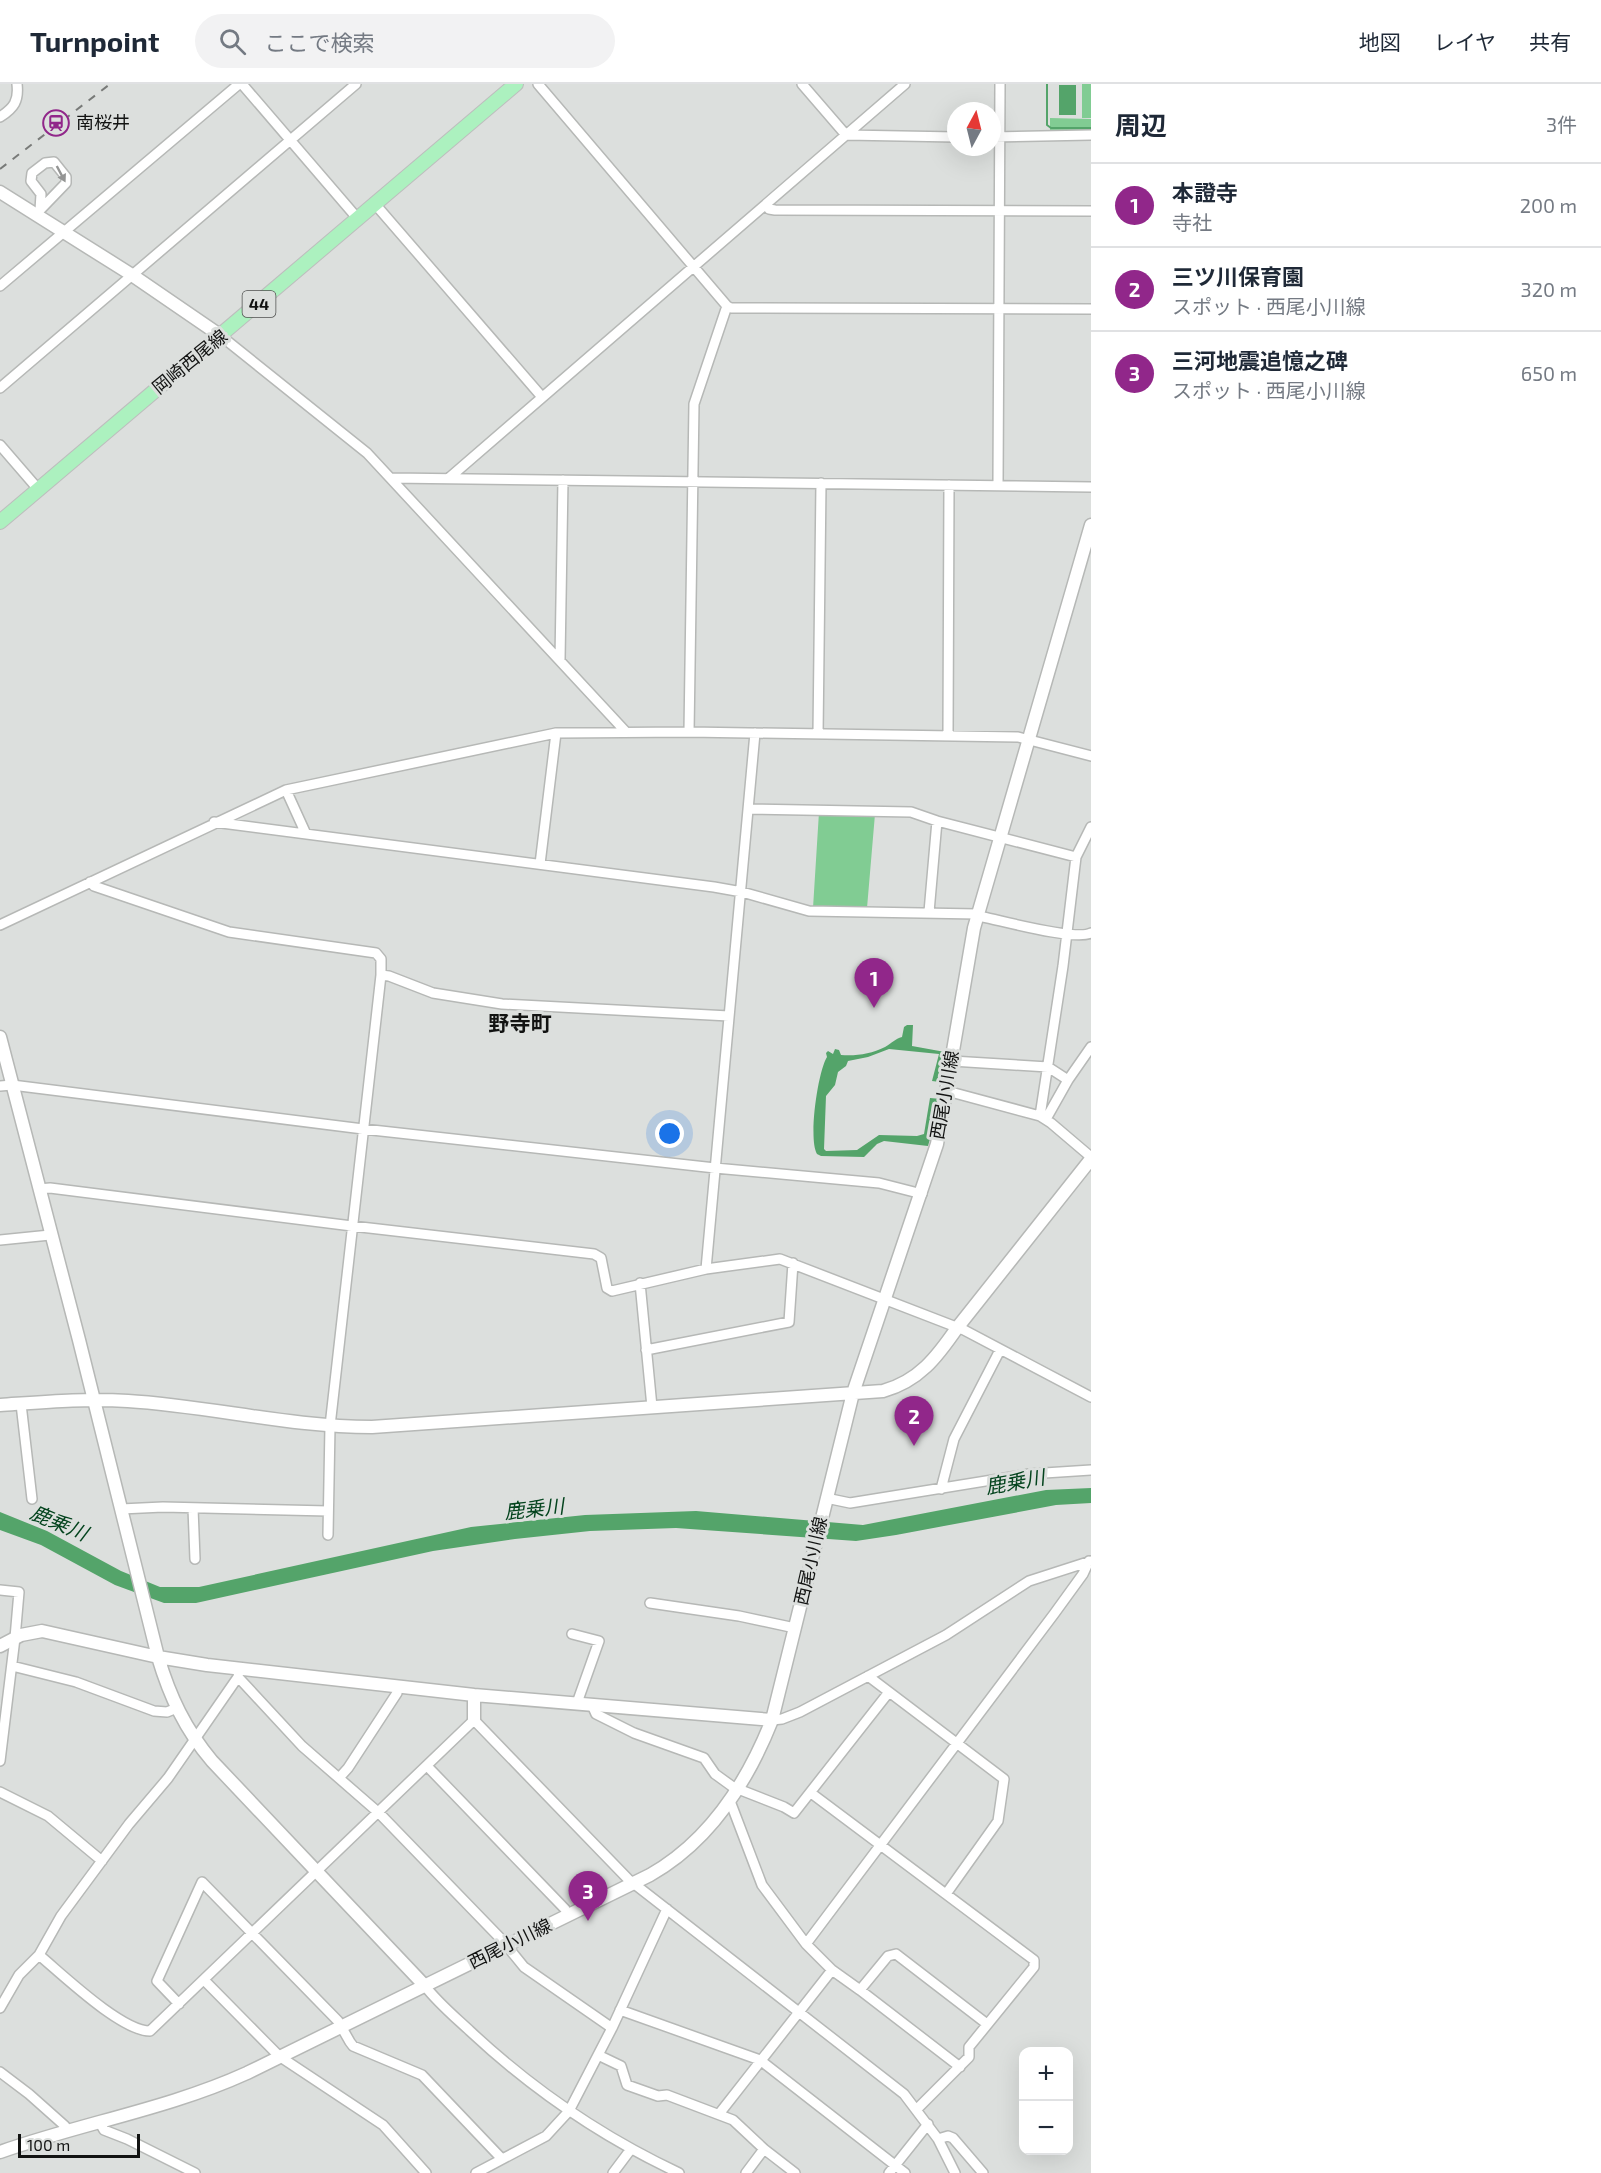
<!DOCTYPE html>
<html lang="ja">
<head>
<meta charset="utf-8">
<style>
	:root { --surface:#fff; --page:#f2f2f3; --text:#1f2937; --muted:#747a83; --line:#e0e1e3; --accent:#91278a }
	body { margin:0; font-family:"Exo 2","Noto Sans JP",sans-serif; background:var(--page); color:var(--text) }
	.controls { position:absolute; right:18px; bottom:18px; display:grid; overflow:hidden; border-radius:12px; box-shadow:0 6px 24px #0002 }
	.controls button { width:54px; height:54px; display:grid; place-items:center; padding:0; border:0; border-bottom:2px solid var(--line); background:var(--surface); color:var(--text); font:30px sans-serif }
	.compass { position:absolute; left:947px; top:18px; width:54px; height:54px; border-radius:50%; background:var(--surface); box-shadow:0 6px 24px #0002; rotate:7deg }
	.scale { position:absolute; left:18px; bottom:15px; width:122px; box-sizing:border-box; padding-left:6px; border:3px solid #121312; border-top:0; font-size:16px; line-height:21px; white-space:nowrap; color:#121312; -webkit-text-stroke:4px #dcdfdd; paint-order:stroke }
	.you { position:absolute; left:670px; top:1050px; width:21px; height:21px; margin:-15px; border:4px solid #fff; border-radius:50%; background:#1a73e8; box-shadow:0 0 0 9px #1a73e833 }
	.badge { display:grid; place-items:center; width:39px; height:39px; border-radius:50%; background:var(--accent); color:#fff; font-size:20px; font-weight:700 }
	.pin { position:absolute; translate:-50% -50px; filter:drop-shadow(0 2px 3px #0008) }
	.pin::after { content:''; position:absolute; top:32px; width:21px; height:18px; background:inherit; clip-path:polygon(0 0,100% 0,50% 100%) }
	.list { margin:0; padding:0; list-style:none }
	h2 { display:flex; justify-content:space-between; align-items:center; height:78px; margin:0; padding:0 24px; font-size:26px }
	h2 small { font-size:20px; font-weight:400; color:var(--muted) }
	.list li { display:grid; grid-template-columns:39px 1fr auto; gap:18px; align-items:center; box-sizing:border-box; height:84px; padding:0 24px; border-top:2px solid var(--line) }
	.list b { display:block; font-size:22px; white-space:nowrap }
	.list p { margin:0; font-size:20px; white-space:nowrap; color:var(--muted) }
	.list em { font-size:20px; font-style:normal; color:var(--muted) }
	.icon { flex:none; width:33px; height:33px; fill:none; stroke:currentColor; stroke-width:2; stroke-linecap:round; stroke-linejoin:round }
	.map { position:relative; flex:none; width:1091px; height:2089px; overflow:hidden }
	header { display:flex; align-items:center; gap:36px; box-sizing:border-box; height:84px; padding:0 30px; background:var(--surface); border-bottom:2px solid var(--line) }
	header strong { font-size:28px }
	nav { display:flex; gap:33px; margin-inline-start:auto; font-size:21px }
	.search { width:420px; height:54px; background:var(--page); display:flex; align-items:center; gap:15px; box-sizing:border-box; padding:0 21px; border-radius:33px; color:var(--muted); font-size:22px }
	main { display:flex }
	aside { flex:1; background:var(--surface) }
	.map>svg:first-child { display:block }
</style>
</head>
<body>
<header>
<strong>Turnpoint</strong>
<div class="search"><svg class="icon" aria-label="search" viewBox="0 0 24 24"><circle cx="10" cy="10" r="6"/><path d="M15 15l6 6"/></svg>ここで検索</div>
<nav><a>地図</a><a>レイヤ</a><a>共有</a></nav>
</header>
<main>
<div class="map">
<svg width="1091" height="2089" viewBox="0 0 1091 2089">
	<rect width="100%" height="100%" fill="#dcdfdd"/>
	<path fill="#81cc93" d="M1082,0H1091V34H1082Z
		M1050,34L1091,35V46H1050Z
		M819,728L875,730L867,824H813Z"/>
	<path fill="#54a46a" d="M1059,1H1076V31H1059Z
		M907,941H913L912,962L945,968L940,998L932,997L939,970L889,965L868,973L848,977L846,982L838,988L835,1001L826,1012L824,1065L826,1067L857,1066L879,1051L917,1052L924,1050L930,1014L941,1015L928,1062L884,1057L877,1060L864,1073L821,1072L817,1070C808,1055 818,987 827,973L826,969L828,967L833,970L835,965L839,966L841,971C857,972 871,970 885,963C892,959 895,955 902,953L904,943Z
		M1091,1404V1419L1056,1421L896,1451L856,1457L676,1444L590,1447L515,1455L433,1467L196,1519H164L115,1501L41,1461L0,1446V1428L47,1447L121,1487L160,1503H199L471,1443L585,1431L696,1427L863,1441L1046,1406Z"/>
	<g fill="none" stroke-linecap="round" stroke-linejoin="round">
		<path stroke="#54a46a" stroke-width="2" d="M1047,0V41L1051,44H1091"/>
		<g stroke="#b6b8b6" stroke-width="12">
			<path id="street" d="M242,0L358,135
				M538,0L727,222L731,224L1091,225
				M802,0L846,51L956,53
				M0,33C14,24 19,17 17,0
				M992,53L1091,51
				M375,120L542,313
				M766,121L769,125L775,126L1091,127
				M36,131L40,126L41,110L31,97L32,89L45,79L54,78L66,93V99L40,126
				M0,202L239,0
				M221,252L367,369L626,648
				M0,304L356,0
				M0,361L38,405
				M391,394L1091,403
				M449,394L905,0
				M998,401L1000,0
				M560,576L563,396
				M689,648L694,320L727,222
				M818,650L821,399
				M948,651L949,401
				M286,706L306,750
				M748,725L911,728L937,737
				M214,738L714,803L742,808L809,827L977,830L983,833C1003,837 1076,857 1091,849
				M540,780L556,649
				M90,798L94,802L229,848L376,869L381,875V891L330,1342L328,1451
				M929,828L937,737L1076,773
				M0,841L286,706L556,649L689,648L1018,653L1091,672
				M381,891L389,892L433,909L502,920L729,932
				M952,977L1048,983L1068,996
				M0,1002L12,1001L363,1045L715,1084L879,1099L922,1110
				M947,1007L1040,1032L1051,1039L1091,1073
				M1040,1032L1063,882L1076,773L1091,743
				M1046,1035L1068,996L1091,963
				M39,1105L50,1104L352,1142L594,1170L601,1174L607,1204L612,1207L706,1185L780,1175L964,1246L1091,1313
				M0,1156L50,1151
				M706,1185L755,649
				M640,1199L652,1323
				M646,1266L789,1238L793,1179
				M21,1320L32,1415
				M941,1405L954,1355L1000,1266
				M826,1414L850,1419L1029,1390L1091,1386
				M193,1424L195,1475
				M121,1425L163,1423L328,1427
				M0,1506L19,1508L15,1554L0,1677
				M650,1519L739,1532L795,1544
				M572,1550L599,1557L577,1619
				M12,1582L76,1598L154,1627L167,1628L177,1624
				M868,1592L1004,1695L998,1737L946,1810
				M238,1593L302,1662L379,1729L502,1856L524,1883L612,1944
				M592,1621L596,1630L634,1649L704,1674L715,1690L733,1703L784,1723L794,1729L889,1608
				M772,1636L782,1635L800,1628L946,1551L1029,1497L1091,1477
				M427,1682L565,1825L568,1831
				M339,1694L348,1684L397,1609L398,1602
				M0,1708L48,1732L102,1777
				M811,1709L1034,1876V1883L969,1963V1973L917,2025
				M730,1717L762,1801L806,1860L832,1886L860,1906L888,1872L896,1870L987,1940
				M806,1860L1054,1530L1083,1490L1089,1477
				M39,1871C62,1890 121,1947 150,1947L474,1636L628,1795L904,2010L938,2055L955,2089
				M204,1896L279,1972L383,2041L426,2089
				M425,1902C438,1919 455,1933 470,1947C532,2005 602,2053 679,2089
				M860,1906L960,1983
				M179,1920L157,1897L202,1798L338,1937L350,1958L353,1962L422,1991L502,2075
				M0,1924L19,1891L39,1871L61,1832L129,1740L168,1694L238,1593L239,1587
				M620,1926L760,1976L905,2089
				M598,1971L621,1982L627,2001L658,2012L667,2011L733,2036L764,2065L795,2089
				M0,1988L29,2010L65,2042L67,2048
				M719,2030L832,1886
				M100,2039L104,2046L127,2055L195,2089
				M938,2055L948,2052L953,2054L983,2089
				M476,2089L546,2052L569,2027L612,1944L667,1825
				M613,2089L631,2065
				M746,2089L764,2065
				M889,2089L928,2040"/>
		</g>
		<g stroke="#b6b8b6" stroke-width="15">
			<path id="secondary" d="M0,108L132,191L221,252
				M0,953L79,1256L158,1573C170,1613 185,1645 212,1677L425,1902
				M0,1321C43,1318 85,1314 128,1317C210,1322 290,1343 372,1343L883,1307C919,1297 937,1273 957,1244L1091,1075
				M0,1562L21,1551L42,1547L158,1573L207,1581L474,1611L772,1636
				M474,1636V1611
				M0,2068C82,2039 168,2025 247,1989L650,1791C710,1757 747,1699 772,1636L853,1309L937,1060L974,844L1091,441"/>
		</g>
		<g stroke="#bdbdbd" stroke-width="16">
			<path id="primary" d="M0,438C172,292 344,147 516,0"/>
		</g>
		<use href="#street" stroke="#fff" stroke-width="9"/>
		<use href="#secondary" stroke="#fff" stroke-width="12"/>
		<use href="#primary" stroke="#acf1bf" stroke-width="14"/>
		<path stroke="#787a78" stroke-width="2" stroke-dasharray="8 8" stroke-linecap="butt" d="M0,85L110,0"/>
	</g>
	<defs><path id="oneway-solid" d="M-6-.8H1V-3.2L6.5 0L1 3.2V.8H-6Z" transform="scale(1.5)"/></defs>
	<use fill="#949594" href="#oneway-solid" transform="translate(61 90) rotate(62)"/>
	<defs>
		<g id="station-ring" transform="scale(1.35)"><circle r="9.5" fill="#dcdfdd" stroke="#91278a" stroke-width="1.5"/><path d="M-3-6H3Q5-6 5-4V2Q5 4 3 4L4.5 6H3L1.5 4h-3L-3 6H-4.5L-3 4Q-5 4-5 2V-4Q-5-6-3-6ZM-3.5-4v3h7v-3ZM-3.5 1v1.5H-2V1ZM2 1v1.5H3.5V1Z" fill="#91278a"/></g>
	</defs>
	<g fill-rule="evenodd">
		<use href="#station-ring" x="56" y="39"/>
	</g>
	<g text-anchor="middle" stroke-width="6" stroke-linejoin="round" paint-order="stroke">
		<rect fill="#dcdfdd" stroke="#4f504f" stroke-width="1.5" x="242.5" y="207" width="33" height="26" rx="4.5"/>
		<g font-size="16" font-weight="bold" fill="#121312">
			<text x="259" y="226">44</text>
		</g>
		<g font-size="18" fill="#121312" stroke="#dcdfdd" text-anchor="start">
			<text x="76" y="45">南桜井</text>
		</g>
		<g font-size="18" fill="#121312" stroke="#dcdfdd">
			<text transform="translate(190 278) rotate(-39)" y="6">岡崎西尾線</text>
			<text transform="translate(945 1011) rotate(-80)" y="6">西尾小川線</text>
			<text transform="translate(811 1477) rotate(-77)" y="6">西尾小川線</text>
			<text transform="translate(510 1860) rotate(-26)" y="6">西尾小川線</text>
		</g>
		<g font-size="20" font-style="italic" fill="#04441e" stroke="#dcdfdd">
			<text transform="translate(1015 1398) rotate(-10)" y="7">鹿乗川</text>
			<text transform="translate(534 1425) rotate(-6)" y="7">鹿乗川</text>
			<text transform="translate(59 1439) rotate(23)" y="7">鹿乗川</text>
		</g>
		<g font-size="21" font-weight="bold" fill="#121312" stroke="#dcdfdd">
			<text x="520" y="947">野寺町</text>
		</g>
	</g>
</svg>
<div class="controls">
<button>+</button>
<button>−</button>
</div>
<svg class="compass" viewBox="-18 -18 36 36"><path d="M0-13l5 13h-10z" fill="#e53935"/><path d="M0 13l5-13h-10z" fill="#747a83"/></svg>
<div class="scale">100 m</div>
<div class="you"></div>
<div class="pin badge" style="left:874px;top:924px">1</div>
<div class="pin badge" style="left:914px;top:1362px">2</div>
<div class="pin badge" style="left:588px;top:1837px">3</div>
</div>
<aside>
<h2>周辺<small>3件</small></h2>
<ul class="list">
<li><span class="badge">1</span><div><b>本證寺</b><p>寺社</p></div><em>200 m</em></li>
<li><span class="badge">2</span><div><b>三ツ川保育園</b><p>スポット · 西尾小川線</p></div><em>320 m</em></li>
<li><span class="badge">3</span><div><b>三河地震追憶之碑</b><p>スポット · 西尾小川線</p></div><em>650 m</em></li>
</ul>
</aside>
</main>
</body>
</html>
